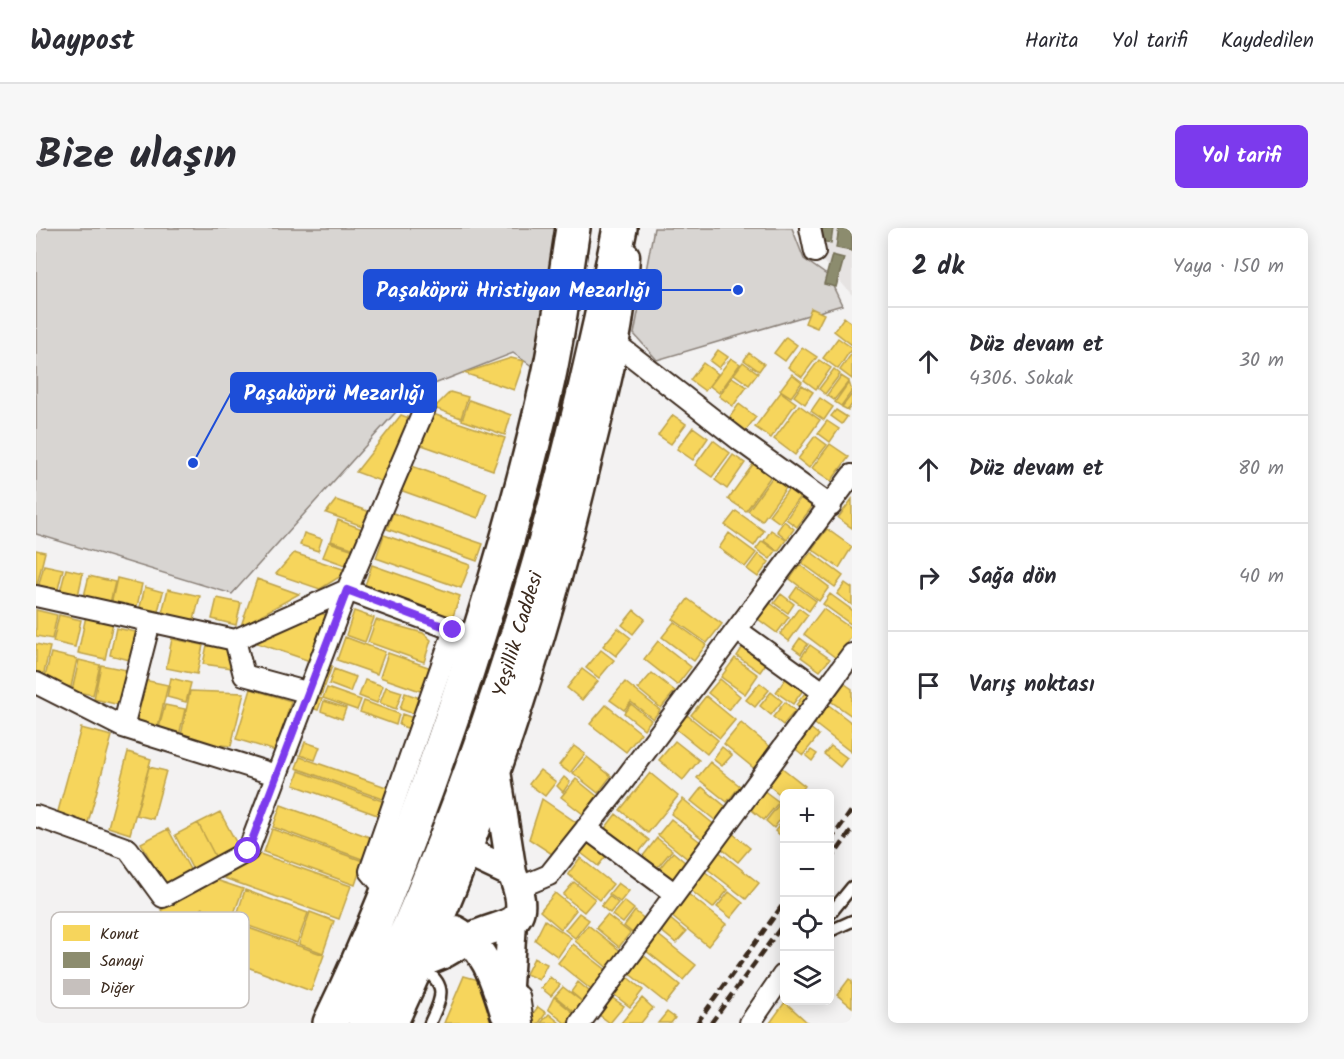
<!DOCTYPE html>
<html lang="tr">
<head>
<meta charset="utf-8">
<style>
	:root { --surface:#fff; --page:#f7f7f7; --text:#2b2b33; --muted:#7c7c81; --line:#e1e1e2; --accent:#7c3aed }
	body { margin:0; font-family:Kalam,sans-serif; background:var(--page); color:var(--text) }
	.controls { position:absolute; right:18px; bottom:18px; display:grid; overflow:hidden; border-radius:9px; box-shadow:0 3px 15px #0003 }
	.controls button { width:54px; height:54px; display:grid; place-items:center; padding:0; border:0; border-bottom:2px solid var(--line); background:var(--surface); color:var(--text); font:30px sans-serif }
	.stop { position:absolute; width:18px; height:18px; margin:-14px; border:4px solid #7c3aed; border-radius:50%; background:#fff }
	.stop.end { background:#7c3aed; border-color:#fff; box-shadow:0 2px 6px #0008 }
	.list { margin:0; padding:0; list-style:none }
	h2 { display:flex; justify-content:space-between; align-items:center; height:78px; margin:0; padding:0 24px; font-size:26px }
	h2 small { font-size:20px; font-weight:400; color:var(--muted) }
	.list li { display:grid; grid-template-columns:39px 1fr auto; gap:18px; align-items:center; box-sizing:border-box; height:108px; padding:0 24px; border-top:2px solid var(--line) }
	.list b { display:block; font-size:22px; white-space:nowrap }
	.list p { margin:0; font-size:20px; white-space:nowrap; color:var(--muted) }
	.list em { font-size:20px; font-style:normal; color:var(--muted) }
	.icon { flex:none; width:33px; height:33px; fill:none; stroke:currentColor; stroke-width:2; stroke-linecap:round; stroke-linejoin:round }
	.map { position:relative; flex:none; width:816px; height:795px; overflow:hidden; border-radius:9px }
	header { display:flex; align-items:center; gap:36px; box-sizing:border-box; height:84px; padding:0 30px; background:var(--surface); border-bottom:2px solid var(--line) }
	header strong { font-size:28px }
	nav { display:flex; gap:33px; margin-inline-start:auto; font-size:21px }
	.intro { display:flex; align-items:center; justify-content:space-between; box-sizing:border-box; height:144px; padding:0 36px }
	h1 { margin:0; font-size:42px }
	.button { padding:15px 27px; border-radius:9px; background:var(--accent); color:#fff; font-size:21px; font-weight:700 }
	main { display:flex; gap:36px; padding:0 36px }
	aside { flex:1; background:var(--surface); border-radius:9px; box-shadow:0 3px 15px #0003 }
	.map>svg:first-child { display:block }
</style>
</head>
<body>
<header>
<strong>Waypost</strong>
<nav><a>Harita</a><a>Yol tarifi</a><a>Kaydedilen</a></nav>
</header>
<div class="intro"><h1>Bize ulaşın</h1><a class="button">Yol tarifi</a></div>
<main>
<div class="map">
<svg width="816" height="795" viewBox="0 0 816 795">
	<rect width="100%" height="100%" fill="#f3f2f2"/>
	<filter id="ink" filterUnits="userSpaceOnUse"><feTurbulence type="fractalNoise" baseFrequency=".0167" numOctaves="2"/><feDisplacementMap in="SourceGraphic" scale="12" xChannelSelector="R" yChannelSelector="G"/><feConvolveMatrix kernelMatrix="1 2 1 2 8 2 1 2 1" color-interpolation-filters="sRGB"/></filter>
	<g filter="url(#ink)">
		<path fill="#e6e3e2" d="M770,0H816V67L785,31Z"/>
		<path fill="#d8d5d2" stroke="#8a8078" stroke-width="1.5" d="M0,0H521L503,143L477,125L378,164L196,366L0,306Z
			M618,0H756L768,31L792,48L806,77L621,132L598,106Z"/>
		<path fill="#f6d55c" stroke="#bea249" stroke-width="1.5" d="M775,80L788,86L781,100L769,95Z
			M808,89L816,95V117L798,103Z
			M750,109L761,117L749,133L738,125Z
			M802,110L816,120L802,141L787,130Z
			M766,119L781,129L766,149L752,139Z
			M682,122L692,129L683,140L674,133Z
			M713,125L728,136L723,143L708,132Z
			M816,125V151L804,142Z
			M475,130L488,133L478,162L428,145Z
			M695,130L704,136L683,165L674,158Z
			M783,132L795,140L780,161L768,152Z
			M707,134L722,145L713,157L698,146Z
			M667,135L682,146L669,163L654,152Z
			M798,141L804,146L789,166L783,161Z
			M756,146L766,154L755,169L744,162Z
			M805,148L813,153L798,172L791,167Z
			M696,149L711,159L697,178L683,168Z
			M813,154L816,163L805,178L799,174Z
			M766,157L777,164L769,176L758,168Z
			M414,164L432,169L425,190L398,180Z
			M745,164L760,175L735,210L719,199Z
			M816,166V176L812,182L806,179Z
			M784,170L797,179L788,192L775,183Z
			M433,172L475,187L469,207L426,192Z
			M703,176L720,189L710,202L693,190Z
			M763,177L784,192L759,227L738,211Z
			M800,182L811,189L806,196L795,188Z
			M397,186L469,210L457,242L383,216Z
			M365,187L373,190L350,255L320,244Z
			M637,187L650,196L635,216L622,207Z
			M791,193L803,201L794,214L782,205Z
			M657,199L672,210L657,232L641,221Z
			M779,208L791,217L773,240L762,231Z
			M677,212L694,225L676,249L659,237Z
			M794,216L813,229L795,253L776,240Z
			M697,227L709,235L691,261L679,252Z
			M718,235L735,248L710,283L692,271Z
			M373,237L451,265L442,290L364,262Z
			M738,247L752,257L726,293L712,283Z
			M754,259L765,267L744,295L733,287Z
			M766,268L778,276L761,299L750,291Z
			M816,271V300L802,290Z
			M300,272L337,285L332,300L290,285Z
			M700,283L728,303L718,318L689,297Z
			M357,285L447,316L441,333L351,301Z
			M302,292L326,301L319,321L295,313Z
			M748,293L758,301L751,311L741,303Z
			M791,301L816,319L803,340L776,321Z
			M735,302L750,312L742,323L728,313Z
			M268,305L286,311L282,323L264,317Z
			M693,305L720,325L709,339L683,320Z
			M348,307L434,337L425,360L340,330Z
			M726,313L740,323L734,331L720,321Z
			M293,314L318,322L312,338L287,329Z
			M0,322L9,324L1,357L0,356Z
			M775,324L807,348L799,359L766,335Z
			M258,325L313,343L284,361L240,346Z
			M722,326L733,334L722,349L711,341Z
			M8,337L27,341L21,365L2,360Z
			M336,337L424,368L415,394L327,363Z
			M764,337L793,359L783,373L754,351Z
			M30,341L47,345L41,372L23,368Z
			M53,348L79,354L74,375L48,368Z
			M81,350L106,356L100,383L75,377Z
			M221,351L263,366L205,398Z
			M809,355L816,360V377L801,366Z
			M109,359L127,364L121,387L103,383Z
			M761,359L780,373L773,383L754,369Z
			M132,361L164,368L158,392L126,385Z
			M745,366L758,376L752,385L738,375Z
			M794,366L816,382V397L787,376Z
			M181,370L205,375L200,397L176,391Z
			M652,371L686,396L671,415L637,391Z
			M734,375L753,389L741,405L722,391Z
			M763,380L772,387L753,413L744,406Z
			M787,381L816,401V408L800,430L768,406Z
			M0,382L21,387L16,411L0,408Z
			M598,382L609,391L597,406L586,397Z
			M318,383L338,390L329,414L310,407Z
			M281,384L290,387L274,433L221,415L223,409Z
			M23,387L45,392L39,419L17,414Z
			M50,388L77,394L69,431L42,425Z
			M340,392L387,405L395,412L388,434L332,414Z
			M638,394L670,417L658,433L626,409Z
			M80,400L100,404L94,432L74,427Z
			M582,400L595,410L580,428L567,418Z
			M309,409L349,424L341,446L301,432Z
			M764,410L772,416L765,426L757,420Z
			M136,411L167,417L161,446L130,440Z
			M622,413L655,439L641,457L608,431Z
			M0,416L14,419L7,449L0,447Z
			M171,417L199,422L196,440L167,436Z
			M708,417L731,434L724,444L701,428Z
			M774,417L794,431L784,443L765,429Z
			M565,422L578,432L563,450L550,440Z
			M15,425L41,431L35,459L8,453Z
			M352,425L395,440L387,464L344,449Z
			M699,430L722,447L709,466L685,449Z
			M43,432L64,437L57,467L36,463Z
			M287,435L296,438L289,458L280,454Z
			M65,437L96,443L88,478L58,471Z
			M298,441L320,449L314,464L293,456Z
			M546,441L562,453L546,472L531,460Z
			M616,445L639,463L625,480L602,461Z
			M753,446L770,458L757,476L740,464Z
			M135,450L155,455L150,474L131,469Z
			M103,451L132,457L121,503L93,496Z
			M684,451L704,468L693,482L672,465Z
			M329,452L347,458L341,475L323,468Z
			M589,454L624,482L617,491L595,474L588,482L574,472Z
			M806,454L816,461V488L793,472Z
			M724,455L733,462L719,479L710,472Z
			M279,456L288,459L285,468L276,465Z
			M350,459L366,464L360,481L344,475Z
			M291,460L325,472L321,482L287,470Z
			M215,461L255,473L240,523L200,511Z
			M154,463L208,465L195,518L144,513Z
			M735,464L746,473L735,487L724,478Z
			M369,465L384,470L378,486L364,481Z
			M769,465L776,472L768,483L760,477Z
			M276,468L286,471L282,482L273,479Z
			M670,468L699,492L684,510L655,487Z
			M288,473L310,480L306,491L285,483Z
			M328,473L363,486L360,497L324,484Z
			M749,474L759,483L747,497L737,489Z
			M790,475L816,495L815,524L775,493Z
			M595,476L615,492L608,501L588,485Z
			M129,477L149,481L143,508L122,504Z
			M570,477L605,505L590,524L554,496Z
			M366,486L380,491L376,502L363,497Z
			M651,487L682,512L671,526L640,501Z
			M705,495L737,521L720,542L688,516Z
			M773,499L783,507L767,527L757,519Z
			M45,500L76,508L50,602L19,594Z
			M639,513L663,532L647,552L623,532Z
			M269,514L284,519L279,532L264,527Z
			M538,518L549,526L534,545L523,537Z
			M795,518L811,530L804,539L788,526Z
			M686,519L696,527L686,538L677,531Z
			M775,522L781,526L776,533L770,528Z
			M92,524L115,531L94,606L72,599Z
			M264,529L353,560L349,572L260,540Z
			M551,529L575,548L562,565L537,545Z
			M674,534L704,558L691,574L661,550Z
			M113,539L130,543L117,591L100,587Z
			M745,539L769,558L763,566H748V570L731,556Z
			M504,542L520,554L509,568L493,556Z
			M263,543L349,574L344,588L258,557Z
			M614,545L642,568L612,605L584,582Z
			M528,549L534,554L527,564L521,558Z
			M540,551L561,568L547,586L525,569Z
			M666,559L690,579L680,593L655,573Z
			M727,562L743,574L728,592L713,580Z
			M506,571L541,595L516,626L493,611Z
			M647,571L680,598L668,612L635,586Z
			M745,574L748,577V586L738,600L730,593Z
			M245,577L336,610L329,632L237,599Z
			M184,584L202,618L180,630L162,595Z
			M580,586L613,612L599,629L567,603Z
			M635,591L667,616L653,632L622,607Z
			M748,591V610L739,603Z
			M162,595L180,630L161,642H157L139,607Z
			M132,601L157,647L131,661L105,615Z
			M236,601L327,633L319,657L228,624Z
			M696,605L714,620L702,634L685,620Z
			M559,608L575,622L562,638L545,625Z
			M621,610L636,622L621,640L607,628Z
			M682,623L723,655L710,671L669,639Z
			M637,624L650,635L637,652L623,641Z
			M224,626L315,658L303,691L188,650Z
			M544,630L577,656L564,672L532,646Z
			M668,643L692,662L677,680L653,661Z
			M180,652L207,661L196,691L166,680L149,724L125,682Z
			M538,654L559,671L548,684L527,667Z
			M582,655L593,663L584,674L573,666Z
			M209,662L272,685L261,715L199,693Z
			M693,664L707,675L695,690L681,679Z
			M519,665L540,682L525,701L504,683Z
			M651,665L690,696L672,718L634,687Z
			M573,668L582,675L574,685L565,678Z
			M588,673L598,681L587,695L576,687Z
			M599,683L611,693L599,707L588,698Z
			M168,684L288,727L275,763L198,734L181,736L160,747L151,727Z
			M274,684L298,693L287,725L263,716Z
			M543,685L553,692L539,710L529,702Z
			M571,687L594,705L583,719L560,700Z
			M633,690L650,704L640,715L624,702Z
			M509,692L535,710L522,729L499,712Z
			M552,697L587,725L574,742L539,713Z
			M621,706L660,737L647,752L609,722Z
			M537,716L573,744L558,764L522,735Z
			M606,726L644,757L630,775L591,744Z
			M498,730L511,736L503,752L490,746Z
			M428,748L450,754L454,795H408Z
			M514,749L524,757L515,768L505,760Z
			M591,749L607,762L594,779L577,766Z
			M813,751L816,753V779L801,767Z
			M542,754L554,764L547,774L535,764Z
			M527,759L549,776L541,786L519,768Z
			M518,769L540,787L534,795H529L512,781Z
			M575,769L588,778L574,795L562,786Z
			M606,770L617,780L605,795H585Z
			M749,774L772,795H734Z
			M502,779L510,785L503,795H494L491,793Z
			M631,784L639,790L635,795H622Z
			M513,786L524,795H505Z"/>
		<path fill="#8c8c6e" stroke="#746f56" stroke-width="1.5" d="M780,0H797L795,15L778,12Z
			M803,0H816V23L800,20Z
			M796,27L808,30L800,59L788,56Z"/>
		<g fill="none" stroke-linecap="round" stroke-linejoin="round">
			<g stroke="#3b2a1e" stroke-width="15">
				<path id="lane" d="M794,686L816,659
					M794,703L816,693
					M384,738C412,758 407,766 394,795"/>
			</g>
			<g stroke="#3b2a1e" stroke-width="24">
				<path id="street" d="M774,0L779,24
					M579,115L706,214L795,278
					M0,368L199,412L311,362L389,180
					M701,402L787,464
					M199,412L208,447L270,464
					M0,455L87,499L240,547
					M87,499L114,394
					M0,588L92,621L127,669L212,623L311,362L442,411
					M550,600L639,666
					M482,660L513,647L583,559L816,247
					M352,665L334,643L418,402
					M472,763L483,768L487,795
					M544,795L816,426
					M714,795L747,747"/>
			</g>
			<g stroke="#3b2a1e" stroke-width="33">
				<path id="secondary" d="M460,543L476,645
					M419,702C450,719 459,753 469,785
					M386,733C405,730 416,720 432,711C468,691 500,705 476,645L412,615
					M471,773L476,694
					M357,795C441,617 504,428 550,237C567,168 586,99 589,28"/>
			</g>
			<g stroke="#3b2a1e" stroke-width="38">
				<path id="highway" d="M294,795C343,694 382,589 418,483C454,375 487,264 512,152C523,102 529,50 537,0
					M329,795C451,543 530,274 584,0"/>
			</g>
			<use href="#lane" stroke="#fff" stroke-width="10"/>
			<use href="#street" stroke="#fff" stroke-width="20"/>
			<use href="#secondary" stroke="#fff" stroke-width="28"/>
			<use href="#highway" stroke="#fff" stroke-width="33"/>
			<path stroke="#3b2a1e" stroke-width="4.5" stroke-dasharray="9 4.5" stroke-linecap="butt" d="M794,613L816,582
				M794,633L816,602
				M661,795L748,675
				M675,795L748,695"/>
		</g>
	</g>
	<g fill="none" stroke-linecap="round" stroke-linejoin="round" filter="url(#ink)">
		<path stroke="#7c3aed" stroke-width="8" d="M212,623L311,362L417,402"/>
	</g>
	<g text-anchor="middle" stroke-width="6" stroke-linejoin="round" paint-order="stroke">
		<g font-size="20" fill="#3b2a1e" stroke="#fff">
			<text transform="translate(481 406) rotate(-73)" y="7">Yeşillik Caddesi</text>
		</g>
	</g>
	<rect x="15" y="684" width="198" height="96" rx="9" fill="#fff" stroke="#c4bfbc" stroke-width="1.5"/>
	<rect x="27" y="697" width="27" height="16" fill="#f6d55c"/>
	<rect x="27" y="724" width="27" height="16" fill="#8c8c6e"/>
	<rect x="27" y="751" width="27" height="16" fill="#c6c0bd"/>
	<g font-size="16" fill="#3b2a1e">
		<text x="64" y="711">Konut</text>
		<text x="64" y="738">Sanayi</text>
		<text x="64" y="765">Diğer</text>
	</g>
	<path fill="none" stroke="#1d4ed8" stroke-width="2" d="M702 62L625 62M157 235L195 165"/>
	<g fill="#1d4ed8" stroke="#fff" stroke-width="2">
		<circle cx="702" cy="62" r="6"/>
		<circle cx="157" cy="235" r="6"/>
	</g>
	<g fill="#1d4ed8" stroke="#1d4ed8" stroke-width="2">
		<rect x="328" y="42" width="297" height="39" rx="6"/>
		<rect x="195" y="145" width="205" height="39" rx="6"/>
	</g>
	<g font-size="21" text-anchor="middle" font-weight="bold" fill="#fff">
		<text x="477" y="69">Paşaköprü Hristiyan Mezarlığı</text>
		<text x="298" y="172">Paşaköprü Mezarlığı</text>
	</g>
</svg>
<div class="controls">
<button>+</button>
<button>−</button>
<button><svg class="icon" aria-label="locate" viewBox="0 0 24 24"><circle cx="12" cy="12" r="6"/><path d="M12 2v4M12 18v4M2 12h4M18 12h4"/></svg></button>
<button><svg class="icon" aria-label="layers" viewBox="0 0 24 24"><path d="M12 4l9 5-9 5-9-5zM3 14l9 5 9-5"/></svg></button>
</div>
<div class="stop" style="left:212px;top:623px"></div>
<div class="stop end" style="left:417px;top:402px"></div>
</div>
<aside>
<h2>2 dk<small>Yaya · 150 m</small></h2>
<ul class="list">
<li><svg class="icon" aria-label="ahead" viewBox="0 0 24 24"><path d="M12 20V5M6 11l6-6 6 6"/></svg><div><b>Düz devam et</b><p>4306. Sokak</p></div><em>30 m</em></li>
<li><svg class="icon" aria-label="ahead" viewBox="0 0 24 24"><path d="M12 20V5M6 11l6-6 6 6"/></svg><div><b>Düz devam et</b></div><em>80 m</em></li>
<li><svg class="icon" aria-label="right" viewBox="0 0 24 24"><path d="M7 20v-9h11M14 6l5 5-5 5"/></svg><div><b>Sağa dön</b></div><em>40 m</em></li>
<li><svg class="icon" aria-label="arrive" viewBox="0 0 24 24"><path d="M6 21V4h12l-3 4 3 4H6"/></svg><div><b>Varış noktası</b></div></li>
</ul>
</aside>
</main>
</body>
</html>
